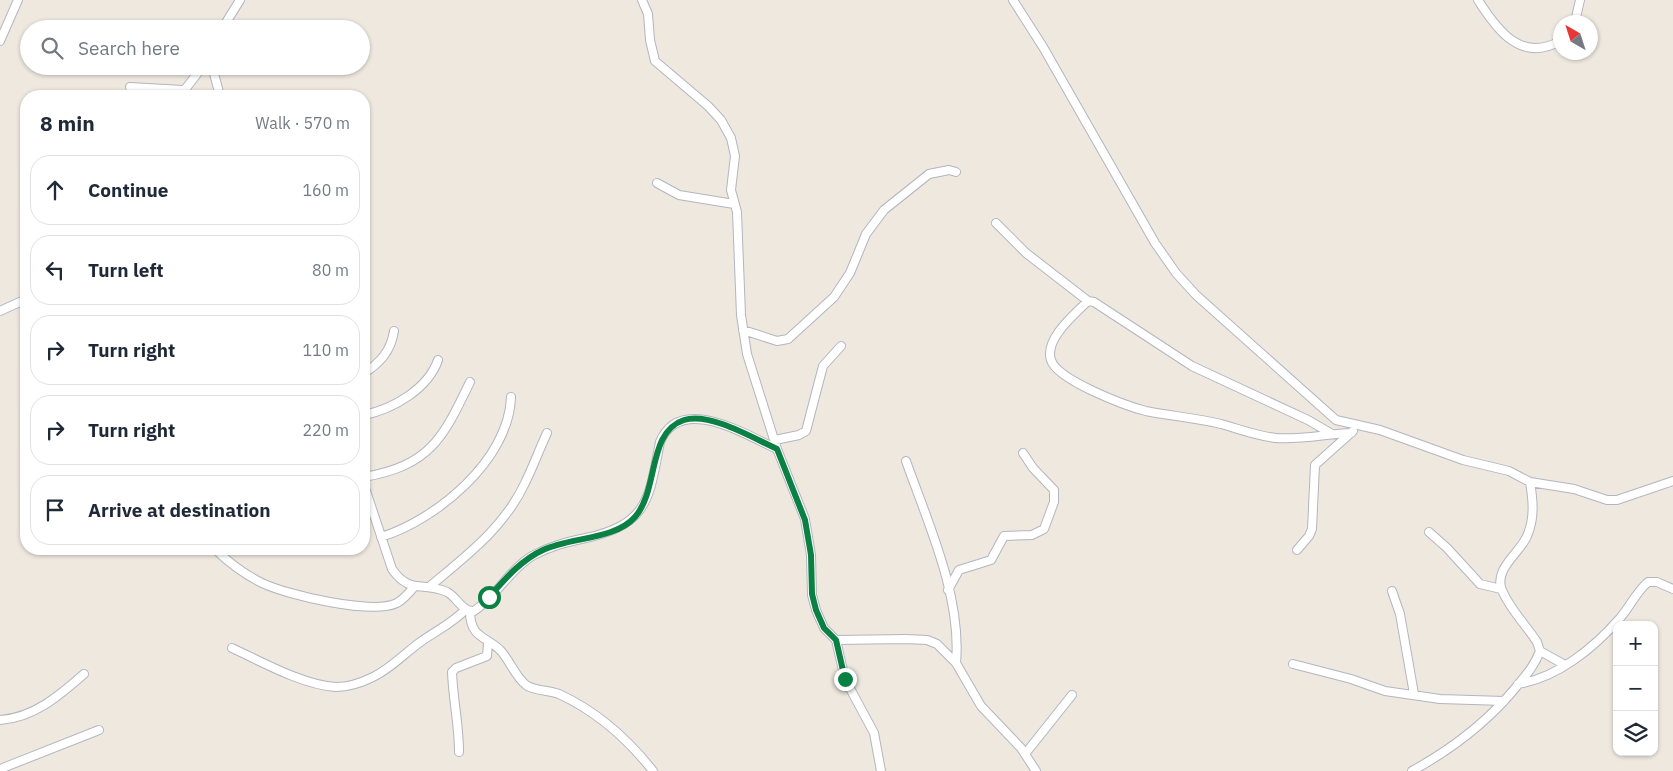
<!DOCTYPE html>
<html lang="en">
<head>
<meta charset="utf-8">
<style>
	:root { --surface:#fff; --page:#f2f2f3; --text:#1f2937; --muted:#747a83; --line:#e0e1e3 }
	body { margin:0; font-family:"IBM Plex Sans",sans-serif; background:var(--page); color:var(--text) }
	.controls { position:absolute; right:15px; bottom:15px; display:grid; overflow:hidden; border-radius:10px; box-shadow:0 1px 4px #0004 }
	.controls button { width:45px; height:45px; display:grid; place-items:center; padding:0; border:0; border-bottom:1px solid var(--line); background:var(--surface); color:var(--text); font:25px sans-serif }
	.compass { position:absolute; left:1553px; top:15px; width:45px; height:45px; border-radius:50%; background:var(--surface); box-shadow:0 1px 4px #0004; rotate:321deg }
	.stop { position:absolute; width:15px; height:15px; margin:-11px; border:4px solid #0b8043; border-radius:50%; background:#fff }
	.stop.end { background:#0b8043; border-color:#fff; box-shadow:0 1px 5px #0008 }
	.list { margin:0; padding:0; list-style:none }
	h2 { display:flex; justify-content:space-between; align-items:center; height:65px; margin:0; padding:0 20px; font-size:21px }
	h2 small { font-size:16px; font-weight:400; color:var(--muted) }
	.list li { display:grid; grid-template-columns:32px 1fr auto; gap:15px; align-items:center; box-sizing:border-box; height:70px; margin:0 10px 10px; padding:0 10px; border:1px solid var(--line); border-radius:20px }
	.list b { display:block; font-size:19px; white-space:nowrap }
	.list em { font-size:16px; font-style:normal; color:var(--muted) }
	.icon { flex:none; width:28px; height:28px; fill:none; stroke:currentColor; stroke-width:2; stroke-linecap:round; stroke-linejoin:round }
	.map { position:relative; flex:none; width:1673px; height:771px; overflow:hidden }
	.search { position:absolute; background:var(--surface); box-shadow:0 1px 4px #0004; left:20px; top:20px; width:350px; height:55px; display:flex; align-items:center; gap:12px; box-sizing:border-box; padding:0 18px; border-radius:28px; color:var(--muted); font-size:19px }
	.panel { position:absolute; background:var(--surface); box-shadow:0 1px 4px #0004; left:20px; top:90px; width:350px; height:465px; border-radius:20px }
	.map>svg:first-child { display:block }
</style>
</head>
<body>
<div class="map">
<svg width="1673" height="771" viewBox="0 0 1673 771">
	<rect width="100%" height="100%" fill="#eee8df"/>
	<g fill="none" stroke-linecap="round" stroke-linejoin="round">
		<g stroke="#b3b5c0" stroke-width="10">
			<path id="minor" d="M642,0L648,14L650,40L655,61L708,106L721,120L731,138L735,156L731,190L737,212L741,315L747,354L777,449L805,519L811,555L812,595L816,610L824,628L836,640L845,679L874,733L881,771
				M1013,0L1043,47L1155,243L1176,273L1196,295L1336,420L1380,430L1463,460L1509,471L1530,482C1533,500 1535,518 1527,536C1521,552 1493,569 1502,590C1509,608 1526,625 1537,642L1540,651L1565,665
				M1478,0C1497,30 1521,63 1560,41
				M1575,22L1580,0
				M222,29L240,0
				M0,41L18,0
				M212,66L220,96
				M130,87L183,90
				M180,96L203,66
				M657,183L679,195L734,204
				M996,223L1026,253L1088,301L1094,302L1192,366L1308,420L1332,434
				M1088,301C1075,314 1044,339 1051,360C1057,380 1126,406 1146,411C1171,416 1196,418 1221,424C1239,429 1257,436 1276,438C1301,440 1326,434 1351,433
				M0,311L22,301L26,304
				M743,330L777,341L788,339L834,297L850,273L866,234L884,210L929,174L949,170L956,172
				M364,373C380,363 391,351 394,331
				M364,415C393,409 428,389 438,360
				M775,440L799,435L806,431L823,366L841,346
				M906,461C928,523 962,597 956,663
				M364,477C430,465 442,440 470,382
				M1530,482L1574,489L1607,500H1617L1673,481
				M364,485L392,569C410,595 423,581 447,592C457,597 462,612 474,611C496,597 509,570 532,556C550,546 567,542 586,538C649,524 649,498 660,442C680,393 746,435 777,449
				M1429,532L1447,548L1480,584L1501,589
				M381,537C436,520 509,460 511,397
				M215,549C228,562 244,574 262,583C287,595 372,615 397,603C404,599 409,593 414,587
				M1297,550L1309,536L1312,529L1315,465L1353,431
				M429,587C466,556 504,528 525,483C533,467 539,450 547,433
				M948,590L959,570L991,560L1004,536L1032,535L1044,529L1054,502V490L1033,468L1023,453
				M1392,591L1400,614L1414,694
				M470,611C470,639 487,636 501,651C510,661 515,676 526,685C534,691 549,690 559,694C598,712 627,738 653,771
				M836,640L906,639L927,640L937,644L956,663L981,706L1021,748L1036,771
				M232,648C262,662 303,685 336,687C349,687 361,683 373,677C390,669 404,654 419,643C435,631 452,624 466,609
				M1293,664L1351,679L1385,691L1440,699L1504,701
				M1518,684C1557,678 1594,648 1620,618C1630,607 1636,592 1648,582H1657L1673,589
				M0,720C34,718 60,695 84,674
				M459,752C459,725 453,699 452,672L456,668L487,656L488,643
				M1025,754L1072,695
				M0,769L99,730
				M1412,771C1452,749 1487,723 1517,686C1526,675 1535,665 1540,651"/>
		</g>
		<use href="#minor" stroke="#fff" stroke-width="8"/>
	</g>
	<g fill="none" stroke-linecap="round" stroke-linejoin="round">
		<path stroke="#0b8043" stroke-width="6" d="M489,597C505,579 521,560 543,550C570,537 615,540 635,517C659,490 647,432 684,420C710,412 753,438 777,449L805,520L811,555L812,594L816,610L824,628L836,640L845,679"/>
	</g>
</svg>
<div class="controls">
<button>+</button>
<button>−</button>
<button><svg class="icon" aria-label="layers" viewBox="0 0 24 24"><path d="M12 4l9 5-9 5-9-5zM3 14l9 5 9-5"/></svg></button>
</div>
<svg class="compass" viewBox="-18 -18 36 36"><path d="M0-13l5 13h-10z" fill="#e53935"/><path d="M0 13l5-13h-10z" fill="#747a83"/></svg>
<div class="stop" style="left:489px;top:597px"></div>
<div class="stop end" style="left:845px;top:679px"></div>
<div class="search"><svg class="icon" aria-label="search" viewBox="0 0 24 24"><circle cx="10" cy="10" r="6"/><path d="M15 15l6 6"/></svg>Search here</div>
<section class="panel">
<h2>8 min<small>Walk · 570 m</small></h2>
<ul class="list">
<li><svg class="icon" aria-label="ahead" viewBox="0 0 24 24"><path d="M12 20V5M6 11l6-6 6 6"/></svg><div><b>Continue</b></div><em>160 m</em></li>
<li><svg class="icon" aria-label="left" viewBox="0 0 24 24"><path d="M17 20v-9H6M10 6l-5 5 5 5"/></svg><div><b>Turn left</b></div><em>80 m</em></li>
<li><svg class="icon" aria-label="right" viewBox="0 0 24 24"><path d="M7 20v-9h11M14 6l5 5-5 5"/></svg><div><b>Turn right</b></div><em>110 m</em></li>
<li><svg class="icon" aria-label="right" viewBox="0 0 24 24"><path d="M7 20v-9h11M14 6l5 5-5 5"/></svg><div><b>Turn right</b></div><em>220 m</em></li>
<li><svg class="icon" aria-label="arrive" viewBox="0 0 24 24"><path d="M6 21V4h12l-3 4 3 4H6"/></svg><div><b>Arrive at destination</b></div></li>
</ul>
</section>
</div>
</body>
</html>
